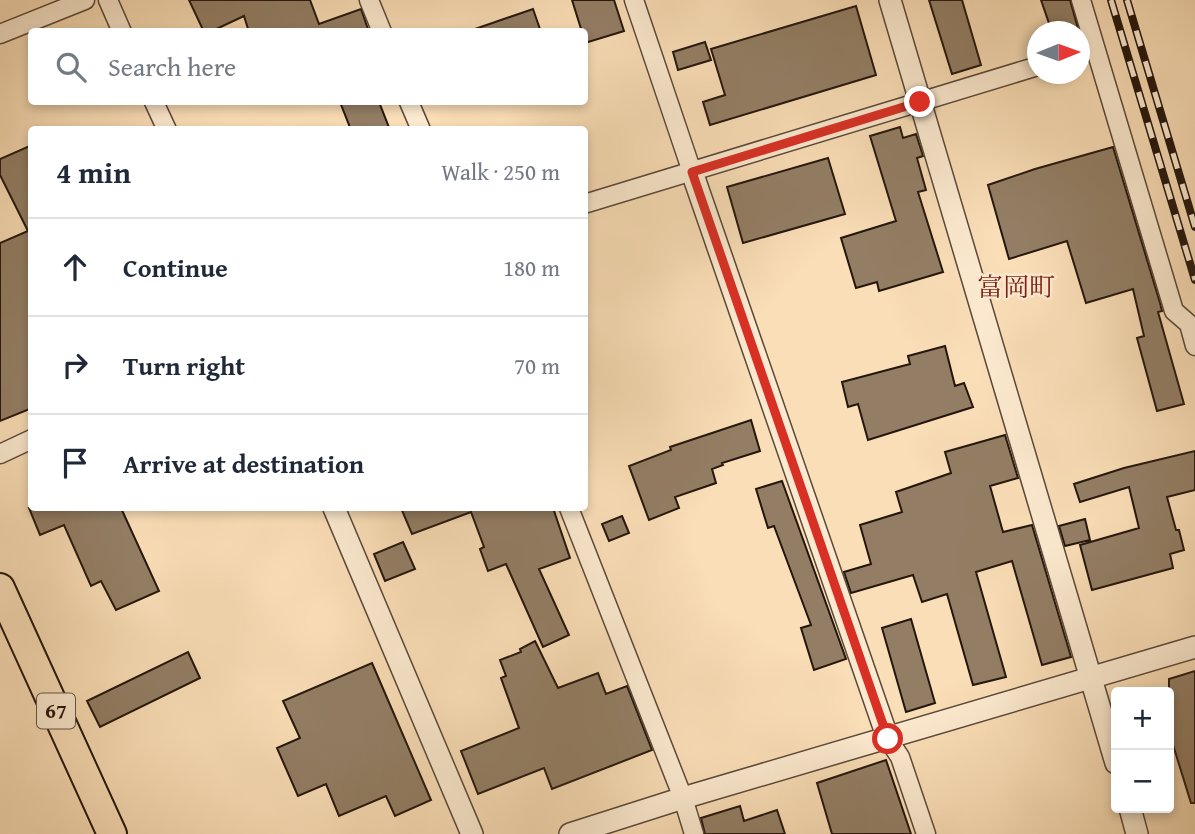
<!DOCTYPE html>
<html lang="en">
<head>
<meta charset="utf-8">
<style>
	:root { --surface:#fff; --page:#f2f2f3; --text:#1f2937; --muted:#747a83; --line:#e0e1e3 }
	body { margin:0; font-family:"Gentium Book Plus","Noto Serif JP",serif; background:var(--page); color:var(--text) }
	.controls { position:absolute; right:21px; bottom:21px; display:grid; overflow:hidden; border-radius:7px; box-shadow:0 4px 10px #0003 }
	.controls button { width:63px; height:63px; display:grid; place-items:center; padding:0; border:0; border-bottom:2px solid var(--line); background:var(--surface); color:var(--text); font:35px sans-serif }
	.compass { position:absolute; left:1027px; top:21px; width:63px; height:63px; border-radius:50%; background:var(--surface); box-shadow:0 4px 10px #0003; rotate:89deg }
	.stop { position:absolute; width:21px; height:21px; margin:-16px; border:5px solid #d93025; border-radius:50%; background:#fff }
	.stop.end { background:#d93025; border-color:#fff; box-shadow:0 2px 7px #0008 }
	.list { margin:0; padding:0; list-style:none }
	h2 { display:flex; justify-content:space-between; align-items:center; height:91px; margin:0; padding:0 28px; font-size:30px }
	h2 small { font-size:23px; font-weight:400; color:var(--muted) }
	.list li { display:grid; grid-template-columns:46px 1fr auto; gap:21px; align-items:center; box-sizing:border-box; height:98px; padding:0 28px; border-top:2px solid var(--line) }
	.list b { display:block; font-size:26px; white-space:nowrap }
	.list em { font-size:23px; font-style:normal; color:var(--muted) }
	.icon { flex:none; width:38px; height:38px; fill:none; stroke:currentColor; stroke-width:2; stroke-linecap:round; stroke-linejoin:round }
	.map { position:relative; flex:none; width:1195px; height:834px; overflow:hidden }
	.search { position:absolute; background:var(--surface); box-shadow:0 4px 10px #0003; left:28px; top:28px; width:560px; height:77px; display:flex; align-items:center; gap:18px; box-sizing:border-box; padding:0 24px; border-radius:7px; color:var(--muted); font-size:26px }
	.panel { position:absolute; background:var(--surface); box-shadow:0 4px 10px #0003; left:28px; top:126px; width:560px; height:385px; border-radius:7px }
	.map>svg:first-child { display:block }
</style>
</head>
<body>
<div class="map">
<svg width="1195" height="834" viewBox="0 0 1195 834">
	<rect width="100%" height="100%" fill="#fadeb7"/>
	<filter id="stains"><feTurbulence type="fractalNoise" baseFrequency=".00286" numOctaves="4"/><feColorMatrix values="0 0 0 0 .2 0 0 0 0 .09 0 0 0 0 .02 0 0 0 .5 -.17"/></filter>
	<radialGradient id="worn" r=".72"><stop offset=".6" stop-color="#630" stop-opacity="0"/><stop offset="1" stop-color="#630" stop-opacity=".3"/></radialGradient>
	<path fill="#937e65" stroke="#24160d" stroke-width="2" d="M189,0H310L319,24L361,9L369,32H249L244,16L210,32H204Z
		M572,0H614L624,31L585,43L584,32H582Z
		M929,0H962L981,65L952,74Z
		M1041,0H1070L1079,32H1052Z
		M856,6L876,75L710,125L703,102L725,95L711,49Z
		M533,9L541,32H475V29Z
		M705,42L711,60L678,70L673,52Z
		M340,102H379L390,130H351Z
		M900,127L903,138L916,134L923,156L917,158L926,190L918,192L943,272L879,291L877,282L856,288L841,238L896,221L870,136Z
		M32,145V408L0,421V243L28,231L0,175V159Z
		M1113,147L1160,303L1162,311L1158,312L1184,404L1157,411L1137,338L1144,336L1133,289L1086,303L1067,241L1009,259L988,185L1035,169Z
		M828,158L845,214L743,243L727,187Z
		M945,346L955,386L964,383L973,407L868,440L858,404L848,407L842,382L910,364L908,356Z
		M751,420L760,451L722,463L723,465L712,469L716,483L675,497L679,508L649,520L629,466L671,450L670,447Z
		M1005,435L1018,478L990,486L1003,532L1032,525L1071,657L1042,665L1012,561L976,572L1006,677L973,685L947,594L922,602L913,575L851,593L844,572L871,564L860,525L902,512L896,492L951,473L945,452Z
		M1195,451V490L1167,497L1176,530H1179L1184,550L1170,554L1173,568L1092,590L1080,545L1139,528L1129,487L1080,502L1074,484L1124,468Z
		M782,481L846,659L814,670L801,628L811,625L774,526L768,528L756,489Z
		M29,508H121L159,591L116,610L101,581L91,586L64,525L40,535Z
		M401,508H553L570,558L539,569L569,635L543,647L506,564L488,571L480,549L484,547L471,512L412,534Z
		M622,516L629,533L609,541L602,524Z
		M1085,519L1090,540L1065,546L1059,526Z
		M403,542L415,569L385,581L374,554Z
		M911,619L935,703L906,712L882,628Z
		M535,641L558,688L598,673L606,694L627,686L652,750L552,789L544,768L478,794L461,751L519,728L501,678L506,676L500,660L521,652L520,649Z
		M188,652L200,678L100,727L87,701Z
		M372,663L431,800L395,816L386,796L339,816L326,784L298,796L277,748L300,738L283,701Z
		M1195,671V803H1191L1169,732V679Z
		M886,760L911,834H832L817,783Z
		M740,806L744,821L777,810L785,834H705L701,818Z"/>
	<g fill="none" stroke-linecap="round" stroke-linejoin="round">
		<g stroke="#5a4838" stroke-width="21">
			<path id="minor" d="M108,0L122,32
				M369,0L382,32
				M634,0L692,172
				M1081,0L1174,311L1189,324L1195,346
				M0,34L85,0
				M154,102L167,130
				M409,102L421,130
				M584,204L1038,66
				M0,454L32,439
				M569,508L683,798L694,834
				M888,739L900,757L926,834"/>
		</g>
		<g stroke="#5a4838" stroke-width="24">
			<path id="tertiary" d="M890,0L1116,763
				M692,172L888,739
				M334,508L472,834
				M1130,808L1137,834
				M570,834L683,798L1195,647"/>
		</g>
		<g stroke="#24160d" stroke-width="32">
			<path id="primary" d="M0,588L112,834"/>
		</g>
		<use href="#minor" stroke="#fcead0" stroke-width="18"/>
		<use href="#tertiary" stroke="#fcead0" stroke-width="21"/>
		<use href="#primary" stroke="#fadeb7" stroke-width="28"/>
		<g stroke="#24160d" stroke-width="8">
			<path id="rail" d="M1111,0L1195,280
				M1127,0L1195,227"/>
		</g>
		<use href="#rail" stroke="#fcead0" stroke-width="5" stroke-dasharray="16" stroke-linecap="butt"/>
	</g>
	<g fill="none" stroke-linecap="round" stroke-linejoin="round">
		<path stroke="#d93025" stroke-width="9" d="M888,739L692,172L920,102"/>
	</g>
	<g text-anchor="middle" stroke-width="5" stroke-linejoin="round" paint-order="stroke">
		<rect fill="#fcead0" stroke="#655648" stroke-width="2" x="37" y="693.5" width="38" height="35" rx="5"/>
		<g font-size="21" font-weight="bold" fill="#24160d">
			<text x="56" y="718">67</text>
		</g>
		<g font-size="26" fill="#7a1f14" stroke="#fcead0">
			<text x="1016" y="296">富岡町</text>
		</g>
	</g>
	<rect width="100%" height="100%" filter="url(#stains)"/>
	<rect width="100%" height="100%" fill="url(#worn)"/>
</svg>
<div class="controls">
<button>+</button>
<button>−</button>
</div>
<svg class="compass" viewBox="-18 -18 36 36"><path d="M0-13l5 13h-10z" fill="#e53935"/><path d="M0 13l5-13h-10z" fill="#747a83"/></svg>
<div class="stop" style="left:888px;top:739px"></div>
<div class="stop end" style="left:920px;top:102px"></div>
<div class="search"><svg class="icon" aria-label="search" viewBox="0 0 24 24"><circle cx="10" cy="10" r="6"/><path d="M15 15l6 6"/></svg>Search here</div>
<section class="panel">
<h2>4 min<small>Walk · 250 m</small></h2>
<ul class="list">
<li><svg class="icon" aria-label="ahead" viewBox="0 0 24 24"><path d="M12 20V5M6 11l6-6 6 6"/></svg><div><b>Continue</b></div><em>180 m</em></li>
<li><svg class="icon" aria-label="right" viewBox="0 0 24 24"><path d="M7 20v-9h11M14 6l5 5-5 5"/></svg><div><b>Turn right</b></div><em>70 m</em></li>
<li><svg class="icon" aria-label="arrive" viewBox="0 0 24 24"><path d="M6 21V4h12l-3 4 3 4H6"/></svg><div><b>Arrive at destination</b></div></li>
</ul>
</section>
</div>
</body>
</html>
